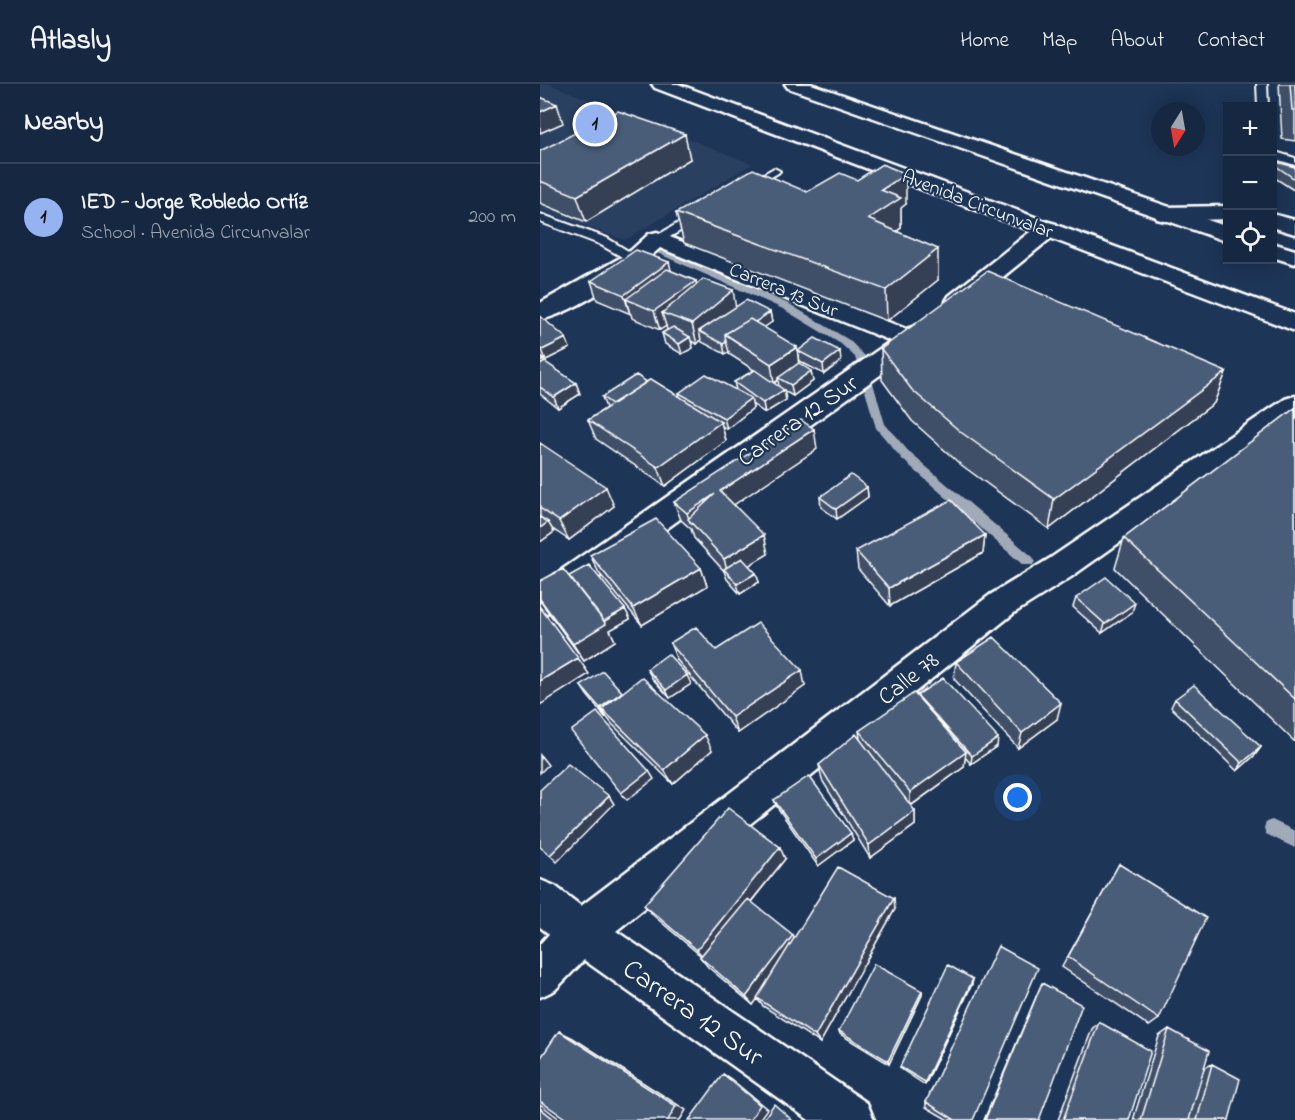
<!DOCTYPE html>
<html lang="en">
<head>
<meta charset="utf-8">
<style>
	:root { --surface:#162841; --page:#23344c; --text:#f1f3f6; --muted:#9ea6b1; --line:#35445a; --accent:#95b2f1 }
	body { margin:0; font-family:"Indie Flower",sans-serif; background:var(--page); color:var(--text) }
	.controls { position:absolute; right:18px; top:18px; display:grid; overflow:hidden; border-radius:0px; box-shadow:0 3px 15px #0003 }
	.controls button { width:54px; height:54px; display:grid; place-items:center; padding:0; border:0; border-bottom:2px solid var(--line); background:var(--surface); color:var(--text); font:30px sans-serif }
	.compass { position:absolute; left:611px; top:18px; width:54px; height:54px; border-radius:50%; background:var(--surface); box-shadow:0 3px 15px #0003; rotate:191deg }
	.you { position:absolute; left:478px; top:714px; width:21px; height:21px; margin:-15px; border:4px solid #fff; border-radius:50%; background:#1a73e8; box-shadow:0 0 0 9px #1a73e833 }
	.badge { display:grid; place-items:center; width:39px; height:39px; border-radius:50%; background:var(--accent); color:#111; font-size:20px; font-weight:700 }
	.pin { position:absolute; translate:-50% -50%; border:3px solid #fff; box-shadow:0 2px 6px #0006 }
	.list { margin:0; padding:0; list-style:none }
	h2 { display:flex; justify-content:space-between; align-items:center; height:78px; margin:0; padding:0 24px; font-size:26px }
	h2 small { font-size:20px; font-weight:400; color:var(--muted) }
	.list li { display:grid; grid-template-columns:39px 1fr auto; gap:18px; align-items:center; box-sizing:border-box; height:108px; padding:0 24px; border-top:2px solid var(--line) }
	.list b { display:block; font-size:22px; white-space:nowrap }
	.list p { margin:0; font-size:20px; white-space:nowrap; color:var(--muted) }
	.list em { font-size:20px; font-style:normal; color:var(--muted) }
	.icon { flex:none; width:33px; height:33px; fill:none; stroke:currentColor; stroke-width:2; stroke-linecap:round; stroke-linejoin:round }
	.map { position:relative; flex:none; width:755px; height:1036px; overflow:hidden }
	header { display:flex; align-items:center; gap:36px; box-sizing:border-box; height:84px; padding:0 30px; background:var(--surface); border-bottom:2px solid var(--line) }
	header strong { font-size:28px }
	nav { display:flex; gap:33px; margin-inline-start:auto; font-size:21px }
	main { display:flex }
	aside { flex:1; background:var(--surface) }
	.map>svg:first-child { display:block }
</style>
</head>
<body>
<header>
<strong>Atlasly</strong>
<nav><a>Home</a><a>Map</a><a>About</a><a>Contact</a></nav>
</header>
<main>
<aside>
<h2>Nearby<small></small></h2>
<ul class="list">
<li><span class="badge">1</span><div><b>IED - Jorge Robledo Ortíz</b><p>School · Avenida Circunvalar</p></div><em>200 m</em></li>
</ul>
</aside>
<div class="map">
<svg width="755" height="1036" viewBox="0 0 755 1036">
	<rect width="100%" height="100%" fill="#1d3557"/>
	<filter id="ink" filterUnits="userSpaceOnUse"><feTurbulence type="fractalNoise" baseFrequency=".0167" numOctaves="2"/><feDisplacementMap in="SourceGraphic" scale="12" xChannelSelector="R" yChannelSelector="G"/><feConvolveMatrix kernelMatrix="1 2 1 2 8 2 1 2 1" color-interpolation-filters="sRGB"/></filter>
	<g filter="url(#ink)">
		<path fill="#2a4161" d="M0,0H9L212,80L85,156L0,126Z"/>
		<g fill="none" stroke-linecap="round" stroke-linejoin="round">
			<path fill="#a0aab8" fill-rule="evenodd" d="M109,159L251,221L309,256L325,272L345,340L370,369L493,473L495,477L493,481H483L362,375L336,344L315,273L301,260L243,225L106,164V160Z
				M732,736L755,747V764L726,750L724,744L726,738Z"/>
			<g stroke="#fff" stroke-width="4">
				<path id="service" d="M717,0H727L728,22H718Z
					M732,67L755,74V81L732,74Z
					M234,84L240,87L238,89L211,105H203L201,103Z
					M159,127L163,128V134L121,158H113L111,155Z
					M0,130L67,154L101,175L95,179L91,178L59,160L0,138Z"/>
			</g>
			<g stroke="#fff" stroke-width="5">
				<path id="minor" d="M688,122V135L625,137L617,135L614,130L617,125L625,123Z
					M732,130L755,136V150L732,143Z
					M508,138L516,140L519,145L516,150L427,222L418,224L409,222L406,217L409,212L500,140Z
					M117,148L366,245L378,241L387,244L391,249L379,262L347,286L12,527L0,531V501L351,257L120,164C93,189 36,228 0,236V219L87,170L109,150Z
					M755,312V334L531,493L474,529L76,847L327,1019L334,1036H269L44,876L15,906L0,913V860L9,850L0,843V796L15,802L41,822L450,511L509,475L745,315Z"/>
			</g>
			<g stroke="#fff" stroke-width="5">
				<path id="trunk" d="M112,0H138L755,230V247L115,4Z
					M245,0H271L688,143V158L248,4Z
					M732,159L755,166V180L732,173Z"/>
			</g>
			<use href="#service" fill="#1d3557" fill-rule="evenodd"/>
			<use href="#minor" fill="#1d3557" fill-rule="evenodd"/>
			<use href="#trunk" fill="#1d3557" fill-rule="evenodd"/>
		</g>
		<path fill="#405068" stroke="#fff" stroke-width="1.5" fill-rule="evenodd" d="M739,0H755V57L742,55Z
			M0,67L150,75L46,138L0,119Z
			M733,80L755,83V106L752,105L732,92Z
			M267,108L366,120L361,124V144L357,147L398,196L347,237L144,159L136,129Z
			M131,187L156,197V201L196,223L230,228L232,238L224,243L259,280L273,297L253,312L244,307L246,316L225,329L212,320L213,324L187,345L182,342L186,357L125,402L56,355L48,336L66,324L62,313L107,298L140,313L139,309L196,306L194,298L214,286L189,270V268L185,270L162,258L161,256L157,260L151,257L153,264L142,270L125,260L122,249L127,246L126,242L120,246L92,234L91,230L57,216L51,197ZM238,296L239,303L234,299Z
			M0,232L30,264L6,276L0,271Z
			M341,265L686,288L674,319L509,445L420,380L372,337L342,296Z
			M258,267L301,277L284,290L259,277Z
			M0,273L5,278L36,299L40,310L18,324L0,310Z
			M755,324V658L575,484L584,454Z
			M0,359L74,422L29,456L11,444L14,448L0,458Z
			M277,365L194,420L228,470L209,481L219,498L200,510L187,495L184,487L154,454L151,445L141,436L134,418Z
			M327,403L328,413L297,435L281,423L280,413Z
			M445,451L443,469L350,522L318,485L316,467Z
			M50,471L161,484L167,502L102,541L59,489Z
			M29,492L85,525L90,535L70,546L75,557L44,577L0,517V497Z
			M536,514L592,528L562,549L533,523Z
			M130,559L176,566L265,602L198,649L137,576Z
			M416,578L517,635L478,664L414,595Z
			M107,585L151,600L130,614L112,594Z
			M41,602L82,609L172,666L133,700L72,640L66,632L65,633L47,611Z
			M377,611L457,662L431,680L425,673L424,683L371,722L375,727V741L330,774L282,696L279,681L320,655L319,647L377,614Z
			M635,615L721,663L715,671L697,687L631,623Z
			M234,716L313,756L278,782L237,723Z
			M245,775L211,818L254,854L355,825L280,959L223,922L217,915L213,921L168,883L160,873L161,872L114,832L104,821Z
			M579,780L619,935L609,942L522,883Z
			M433,895L432,900L385,1001L361,985L360,983Z
			M502,899L499,1036H444L498,908Z
			M382,907V911L349,980L300,950L299,947Z
			M559,938L589,1036H518L552,945Z
			M629,945L664,984L672,980L689,1036H593L619,952Z
			M386,1018L433,1036H408L386,1023Z"/>
		<path fill="#344155" stroke="#fff" stroke-width="1.5" d="M17,20L23,39L0,49V28Z
			M145,50L150,75L46,138L37,112Z
			M366,90V120L361,124V144L330,166L328,135L341,106Z
			M398,165V196L347,237L346,206Z
			M129,178L134,198L86,215L90,230L84,211Z
			M156,197L160,216L122,229L126,242L120,246L114,227Z
			M193,206L196,225L159,247L161,256L157,260L152,240Z
			M230,228L232,238L200,260L191,254Z
			M150,253L153,264L142,270L139,260Z
			M26,254L30,264L6,276L2,266Z
			M186,258L189,268L185,270L183,260Z
			M257,263L259,283L238,294V296L234,299L231,280Z
			M300,267L301,277L284,290L283,280Z
			M271,287L273,297L253,312L251,301Z
			M686,288L674,319L509,445L514,415Z
			M36,299L40,310L18,324L14,313Z
			M244,306L246,316L225,329L223,319Z
			M211,314L213,324L187,345L184,334Z
			M181,338L186,357L125,402L118,383Z
			M274,345L277,365L186,426L180,407Z
			M66,403L74,422L29,456L19,437Z
			M327,403L328,413L297,435L296,425Z
			M175,410L150,438L147,429Z
			M8,438L14,448L0,458V444Z
			M224,451L228,470L190,493L189,491L184,475Z
			M445,451L443,469L350,522L349,504Z
			M161,484L167,502L102,541L93,524Z
			M216,489L219,498L200,510L197,500Z
			M595,519L592,528L562,549L565,540Z
			M85,525L90,535L70,546L75,557L44,577L33,560L63,538Z
			M38,574L49,590L0,621V597Z
			M262,586L265,602L198,649L192,633Z
			M147,591L151,600L130,614L126,606Z
			M82,608L62,625L66,632L65,633L60,624Z
			M521,619L517,635L478,664L482,649Z
			M165,651L172,666L133,700L124,686Z
			M458,654L457,662L431,680L432,672Z
			M721,663L715,671L697,687L702,679Z
			M426,668L424,683L370,722V708Z
			M0,671L8,681L0,689Z
			M109,687L114,695L87,716L81,709Z
			M69,712L74,720L17,778L10,771Z
			M375,727V741L330,774L329,761Z
			M311,749L313,756L278,782L276,775Z
			M240,763L245,775L165,875L157,866Z
			M354,814L355,825L280,959L275,952Z
			M253,851L257,861L213,921L206,913Z
			M433,895L432,900L385,1001V998Z
			M382,907V911L349,980L348,977Z
			M19,947L33,954L146,1026L140,1036H128Z
			M183,990L191,995L227,1025L219,1036H210Z
			M0,1020L21,1036H15L0,1024Z"/>
		<path fill="#4a5d79" stroke="#fff" stroke-width="1.5" d="M750,0H755V26H752Z
			M0,13L17,20L0,28Z
			M78,27L145,50L37,112L0,97V67Z
			M736,78L755,83V95L733,80Z
			M342,80L366,90L341,106L361,114L328,135L398,165L346,206L136,129L213,85L267,108L300,89L317,96Z
			M96,166L129,178L84,211L51,197Z
			M127,185L156,197L114,227L86,215Z
			M447,187L686,288L514,415L422,349L372,306L341,265Z
			M163,195L193,206L152,240L122,229Z
			M206,216L230,228L215,238L210,235L185,250L186,258L183,260L159,247Z
			M0,232L26,254L2,266L0,264Z
			M210,235L257,263L231,280L185,250Z
			M133,243L150,253L139,260L122,249Z
			M275,254L300,267L283,280L258,267Z
			M0,273L4,276L0,278Z
			M5,278L36,299L14,313L0,303V281Z
			M259,279L271,287L251,301L238,294Z
			M215,286L244,306L223,319L194,298Z
			M166,290L211,314L184,334L139,309Z
			M96,291L107,298L72,320L62,313Z
			M111,295L181,338L118,383L48,336Z
			M755,324V615L584,454Z
			M261,336L274,345L180,407L224,451L184,475L148,435L175,410L147,429L134,418Z
			M0,359L66,403L19,437L0,424Z
			M311,391L327,403L296,425L280,413Z
			M411,416L445,451L349,504L316,467Z
			M0,433L8,438L0,444Z
			M116,435L161,484L93,524L50,471Z
			M202,474L216,489L197,500L184,485Z
			M49,481L85,525L64,537L29,492Z
			M23,485L66,540L33,560L0,515V497Z
			M566,493L595,519L565,540L536,514Z
			M0,523L38,574L0,597Z
			M218,539L262,586L192,633L130,559L156,543L176,566Z
			M454,553L521,619L482,649L416,578Z
			M128,570L147,591L126,606L107,585Z
			M63,587L82,608L60,624L41,602Z
			M102,593L165,651L124,686L62,625Z
			M403,594L458,654L432,672L377,611Z
			M654,601L721,663L702,679L635,615Z
			M374,609L426,668L370,708L319,647Z
			M57,628L109,687L81,709L31,647Z
			M316,650L375,727L329,761L279,681Z
			M28,680L69,712L10,771L0,763V706Z
			M269,692L311,749L276,775L234,716Z
			M188,724L240,763L157,866L104,821Z
			M579,780L666,834L619,935L528,873Z
			M298,783L354,814L275,952L217,914Z
			M208,815L253,851L206,913L160,873Z
			M458,862L498,884L433,1036H415L386,1018Z
			M334,880L382,907L348,977L299,947Z
			M408,881L433,895L385,998L360,983Z
			M502,899L542,921L499,1036H445Z
			M559,938L611,967L589,1036H523Z
			M629,945L669,967L649,1036H601Z
			M19,947L136,1022L128,1036H28L0,1017V975Z
			M672,980L700,995L689,1036H657Z
			M183,990L220,1021L210,1036H149Z
			M234,1020L252,1036H223Z
			M0,1024L15,1036H0Z"/>
	</g>
	<g text-anchor="middle" stroke-width="4.5" stroke-linejoin="round" paint-order="stroke">
		<g font-size="20" fill="#fff" stroke="#1d3557">
			<text transform="translate(438 119) rotate(21)" y="7">Avenida Circunvalar</text>
			<text transform="translate(244 205) rotate(22)" y="7">Carrera 13 Sur</text>
		</g>
		<g font-size="24" fill="#fff" stroke="#1d3557">
			<text transform="translate(257 336) rotate(-35)" y="8">Carrera 12 Sur</text>
			<text transform="translate(368 594) rotate(-38)" y="8">Calle 78</text>
		</g>
		<g font-size="28" fill="#fff" stroke="#1d3557">
			<text transform="translate(154 927) rotate(35)" y="10">Carrera 12 Sur</text>
		</g>
	</g>
</svg>
<div class="controls">
<button>+</button>
<button>−</button>
<button><svg class="icon" aria-label="locate" viewBox="0 0 24 24"><circle cx="12" cy="12" r="6"/><path d="M12 2v4M12 18v4M2 12h4M18 12h4"/></svg></button>
</div>
<svg class="compass" viewBox="-18 -18 36 36"><path d="M0-13l5 13h-10z" fill="#e53935"/><path d="M0 13l5-13h-10z" fill="#9ea6b1"/></svg>
<div class="you"></div>
<div class="pin badge" style="left:55px;top:40px">1</div>
</div>
</main>
</body>
</html>
